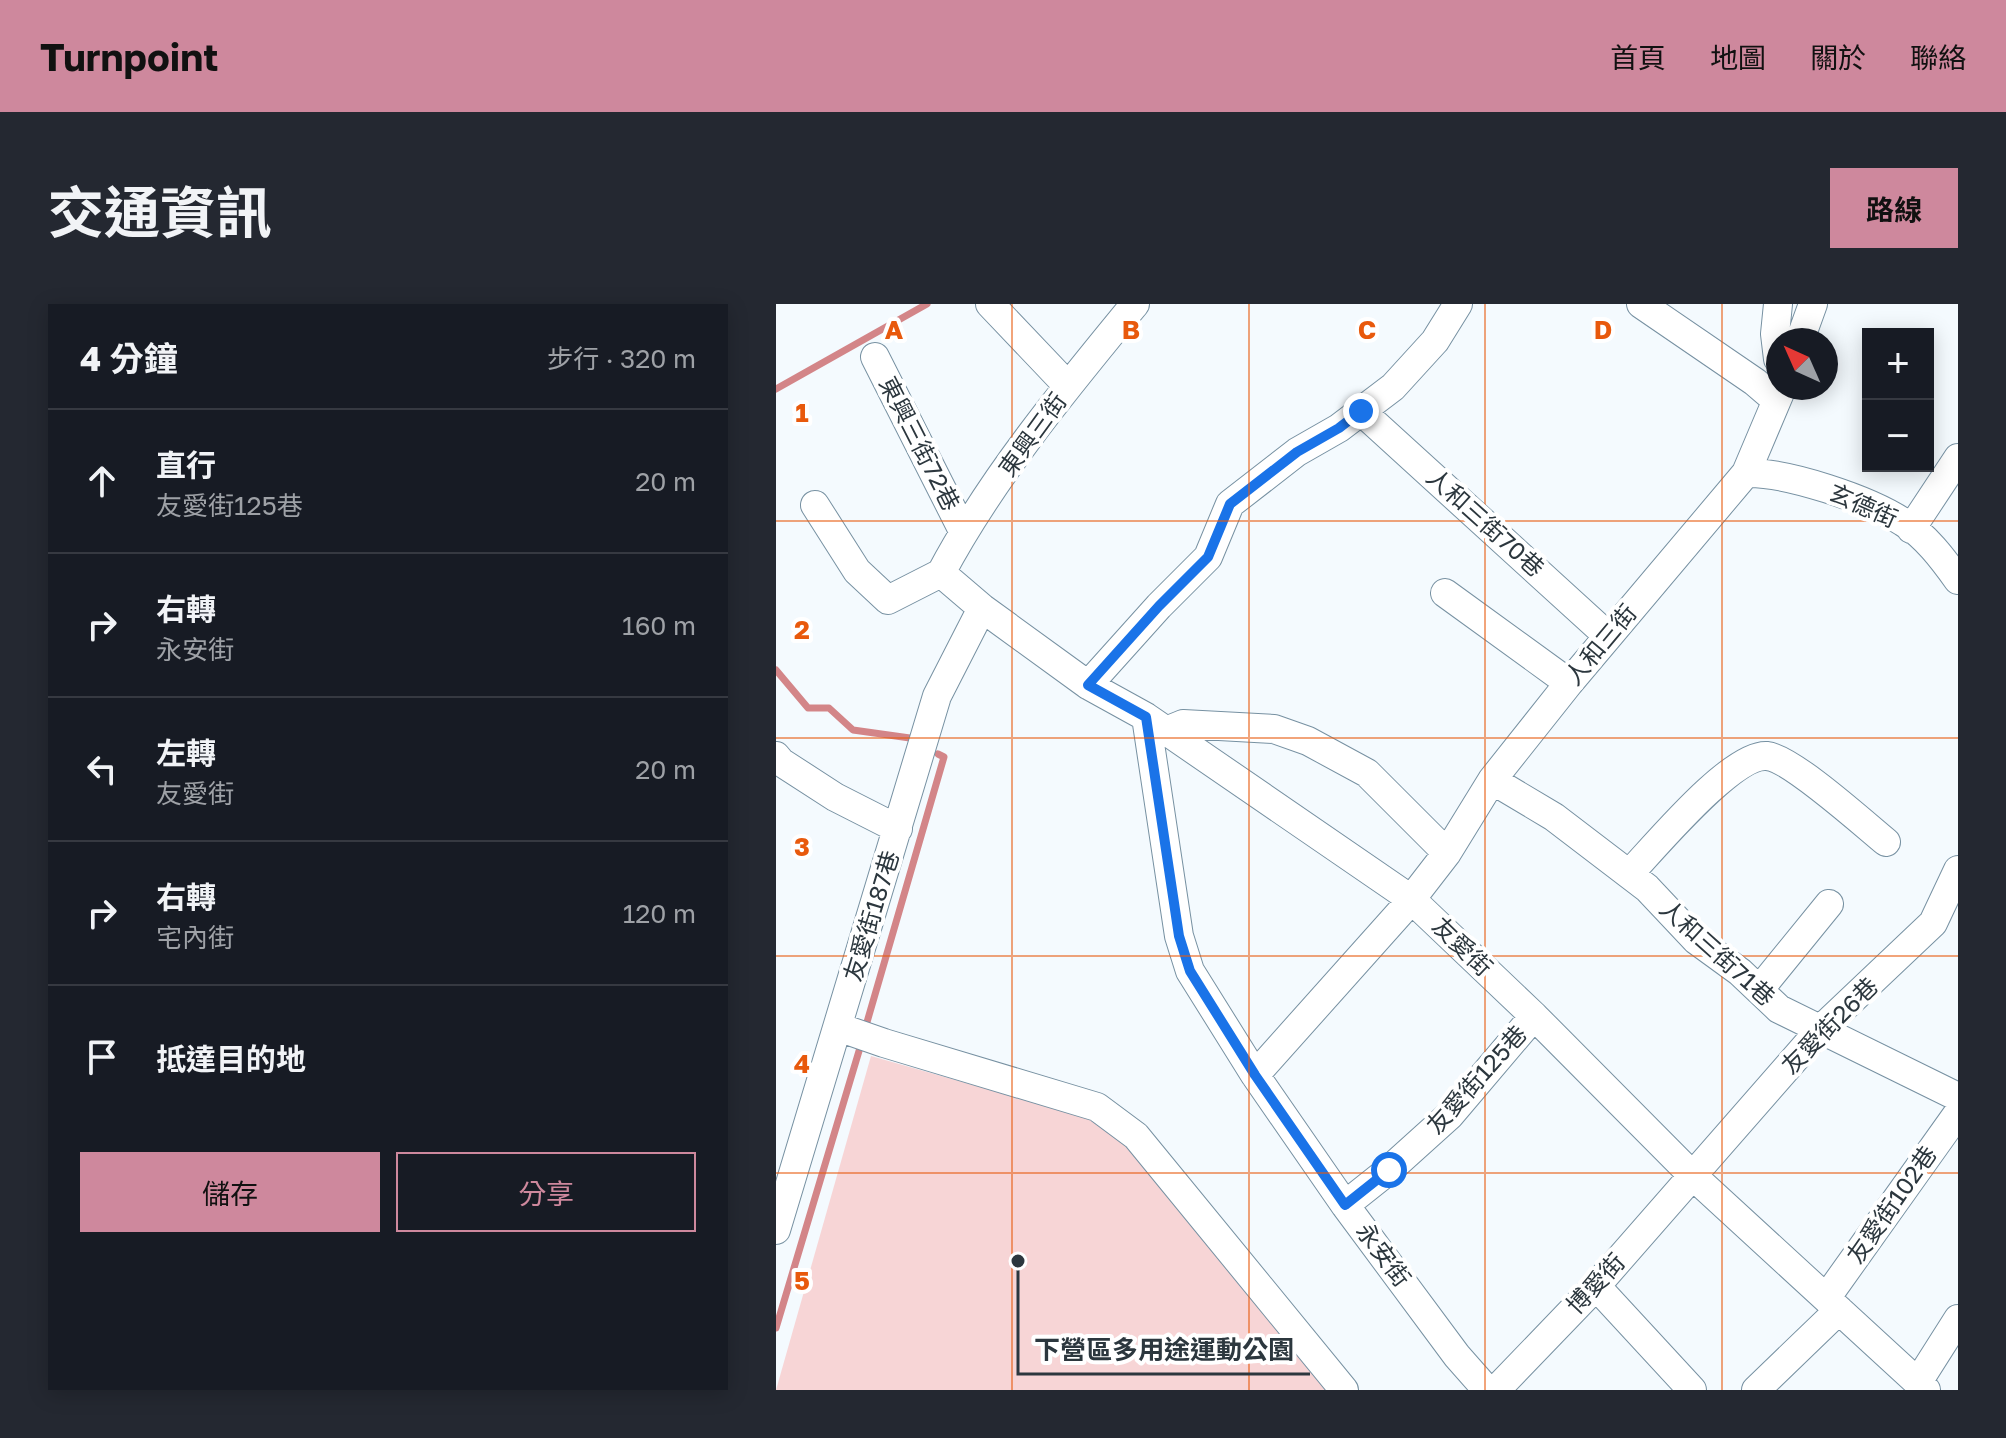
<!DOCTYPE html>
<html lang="zh-TW">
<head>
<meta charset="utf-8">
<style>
	:root { --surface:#171b24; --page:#242831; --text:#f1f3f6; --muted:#9ea1a6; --line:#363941; --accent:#ce889d }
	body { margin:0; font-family:"Golos Text","Noto Sans TC",sans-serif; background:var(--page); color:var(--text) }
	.controls { position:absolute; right:24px; top:24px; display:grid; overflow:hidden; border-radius:0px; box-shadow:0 4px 20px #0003 }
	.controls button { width:72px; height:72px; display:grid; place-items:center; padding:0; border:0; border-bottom:2px solid var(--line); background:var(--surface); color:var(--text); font:40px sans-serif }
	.compass { position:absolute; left:990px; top:24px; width:72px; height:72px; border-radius:50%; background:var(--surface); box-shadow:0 4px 20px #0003; rotate:315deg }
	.stop { position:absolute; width:24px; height:24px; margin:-18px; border:6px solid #1a73e8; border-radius:50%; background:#fff }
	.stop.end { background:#1a73e8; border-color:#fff; box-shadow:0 2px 8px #0008 }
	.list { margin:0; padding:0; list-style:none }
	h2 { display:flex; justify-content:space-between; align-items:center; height:104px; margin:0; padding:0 32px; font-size:34px }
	h2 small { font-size:26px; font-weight:400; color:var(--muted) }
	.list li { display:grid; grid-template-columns:52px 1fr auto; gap:24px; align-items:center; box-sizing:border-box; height:144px; padding:0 32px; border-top:2px solid var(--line) }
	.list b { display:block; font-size:30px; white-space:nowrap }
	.list p { margin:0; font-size:26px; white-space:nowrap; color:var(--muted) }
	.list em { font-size:26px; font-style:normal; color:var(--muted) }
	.actions { display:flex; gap:16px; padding:24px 32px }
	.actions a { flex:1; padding:18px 0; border:2px solid var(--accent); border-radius:0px; text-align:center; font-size:28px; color:var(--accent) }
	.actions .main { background:var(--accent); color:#111 }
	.icon { flex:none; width:44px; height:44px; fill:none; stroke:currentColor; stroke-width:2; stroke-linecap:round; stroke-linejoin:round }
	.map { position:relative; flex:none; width:1182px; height:1086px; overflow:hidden; border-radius:0px }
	header { display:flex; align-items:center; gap:48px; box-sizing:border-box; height:112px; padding:0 40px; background:var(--accent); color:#111 }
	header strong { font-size:38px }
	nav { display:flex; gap:44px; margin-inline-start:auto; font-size:28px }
	.intro { display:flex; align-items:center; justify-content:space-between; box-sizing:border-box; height:192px; padding:0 48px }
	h1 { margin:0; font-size:56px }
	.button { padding:20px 36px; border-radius:0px; background:var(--accent); color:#111; font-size:28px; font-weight:700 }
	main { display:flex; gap:48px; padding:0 48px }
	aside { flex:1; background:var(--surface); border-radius:0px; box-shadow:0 4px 20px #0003 }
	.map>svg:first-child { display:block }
</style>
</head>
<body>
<header>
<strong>Turnpoint</strong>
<nav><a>首頁</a><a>地圖</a><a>關於</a><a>聯絡</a></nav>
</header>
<div class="intro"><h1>交通資訊</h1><a class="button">路線</a></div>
<main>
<aside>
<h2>4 分鐘<small>步行 · 320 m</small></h2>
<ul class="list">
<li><svg class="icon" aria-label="ahead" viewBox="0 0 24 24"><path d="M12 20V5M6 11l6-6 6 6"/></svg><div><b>直行</b><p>友愛街125巷</p></div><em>20 m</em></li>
<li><svg class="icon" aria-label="right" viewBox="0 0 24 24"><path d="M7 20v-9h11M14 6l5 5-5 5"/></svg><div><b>右轉</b><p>永安街</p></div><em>160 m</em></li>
<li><svg class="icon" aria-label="left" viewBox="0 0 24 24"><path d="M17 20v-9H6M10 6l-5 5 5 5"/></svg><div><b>左轉</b><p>友愛街</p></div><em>20 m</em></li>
<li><svg class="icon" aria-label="right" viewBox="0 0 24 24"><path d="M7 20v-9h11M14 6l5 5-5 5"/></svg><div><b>右轉</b><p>宅內街</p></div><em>120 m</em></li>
<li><svg class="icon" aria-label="arrive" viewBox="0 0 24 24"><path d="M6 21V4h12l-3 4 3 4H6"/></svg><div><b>抵達目的地</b></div></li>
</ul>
<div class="actions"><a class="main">儲存</a><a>分享</a></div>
</aside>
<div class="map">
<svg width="1182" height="1086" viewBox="0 0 1182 1086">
	<rect width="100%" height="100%" fill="#f4fafe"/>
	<path fill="#f7d5d6" d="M95,752L317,815L347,835L554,1086H0Z"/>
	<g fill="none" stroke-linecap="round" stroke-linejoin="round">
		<path stroke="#d38588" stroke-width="7" d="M0,85L151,0
			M0,366L32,404H53L77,426L141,435
			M89,725L168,453L162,450
			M0,1024L86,737"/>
		<g stroke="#7791a2" stroke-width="30">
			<path id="minor" d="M214,0L292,82
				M865,0L979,78L1000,96
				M1024,36L1037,0
				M99,53L187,227
				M1002,55L999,30L1002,0
				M585,107L832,332
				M970,169C1011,168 1092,195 1127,218C1149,231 1167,255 1182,276
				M39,201L81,267L112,296L165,269
				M1135,225L1182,154
				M165,269L206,304L312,381L370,413L635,595L758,712L917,872L1150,1086
				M165,269C216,173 290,84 359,0
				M669,289L793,379
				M312,381L383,302L432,253L454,200L521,148L563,124L617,83L659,37L682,0
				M370,413L403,632L414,667L479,771L569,901L681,1052L711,1086
				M390,427L407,420L498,425L532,437L591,469L671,549
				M0,452L5,458L59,493L122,525
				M716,476L778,513L871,584L920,636L964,668L1003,705L1182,793
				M853,570C878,544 956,449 991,452C1015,454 1088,520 1110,538
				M983,686L1053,600
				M62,723L108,739L321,803L360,832L568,1086
				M479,771L630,602L671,549L716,476L793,379L970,169L1006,84
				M569,901L613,866L674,811L758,712
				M0,926L161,392L206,304
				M820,982L916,1086
				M1051,993L1182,809
				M1142,1078L1182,1015
				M720,1086L820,982L1044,726L1157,619L1182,566
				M980,1086L1063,1006"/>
		</g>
		<use href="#minor" stroke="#fff" stroke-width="28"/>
	</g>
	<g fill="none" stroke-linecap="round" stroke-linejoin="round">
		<path stroke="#1a73e8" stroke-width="10" d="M585,107L563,124L521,148L454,200L432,253L383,302L312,381L370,413L403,632L414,667L479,771L569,901L613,866"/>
	</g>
	<path fill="none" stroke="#e8590c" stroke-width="2" stroke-opacity="0.55" d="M236,0V1086M473,0V1086M709,0V1086M946,0V1086M0,217H1182M0,434H1182M0,652H1182M0,869H1182"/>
	<g text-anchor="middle" stroke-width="8" stroke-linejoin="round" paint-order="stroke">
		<g font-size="24" fill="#2c373e" stroke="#fff">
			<text transform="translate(257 131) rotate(-54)" y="8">東興三街</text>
			<text transform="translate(143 140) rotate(63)" y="8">東興三街72巷</text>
			<text transform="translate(1087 202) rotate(24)" y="8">玄德街</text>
			<text transform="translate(709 219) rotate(42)" y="8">人和三街70巷</text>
			<text transform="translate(825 341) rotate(-50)" y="8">人和三街</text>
			<text transform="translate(96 612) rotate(-73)" y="8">友愛街187巷</text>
			<text transform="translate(686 643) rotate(44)" y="8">友愛街</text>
			<text transform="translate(941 649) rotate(42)" y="8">人和三街71巷</text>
			<text transform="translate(1054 722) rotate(-45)" y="8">友愛街26巷</text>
			<text transform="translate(701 776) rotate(-48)" y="8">友愛街125巷</text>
			<text transform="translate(1116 901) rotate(-55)" y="8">友愛街102巷</text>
			<text transform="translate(607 951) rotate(53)" y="8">永安街</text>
			<text transform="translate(820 980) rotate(-47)" y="8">博愛街</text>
		</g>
	</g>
	<g font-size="26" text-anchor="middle" font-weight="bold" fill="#e8590c" stroke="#fff" stroke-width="8" stroke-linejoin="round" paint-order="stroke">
		<text x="118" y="35">A</text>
		<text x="355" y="35">B</text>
		<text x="591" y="35">C</text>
		<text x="827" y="35">D</text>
		<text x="26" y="118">1</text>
		<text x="26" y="335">2</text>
		<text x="26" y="552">3</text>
		<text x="26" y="769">4</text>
		<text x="26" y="986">5</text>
	</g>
	<path fill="none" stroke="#2c373e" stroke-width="3" d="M242 957L242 1070H534"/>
	<circle fill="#2c373e" stroke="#fff" stroke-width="3" cx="242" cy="957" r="8"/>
	<g font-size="26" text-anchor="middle" font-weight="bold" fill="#2c373e" stroke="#fff" stroke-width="8" stroke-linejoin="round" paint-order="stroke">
		<text x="388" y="1055">下營區多用途運動公園</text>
	</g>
</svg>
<div class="controls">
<button>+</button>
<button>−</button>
</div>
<svg class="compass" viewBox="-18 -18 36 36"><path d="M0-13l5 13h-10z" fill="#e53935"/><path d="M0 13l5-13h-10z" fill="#9ea1a6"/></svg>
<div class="stop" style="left:613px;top:866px"></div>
<div class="stop end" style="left:585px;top:107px"></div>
</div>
</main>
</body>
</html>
